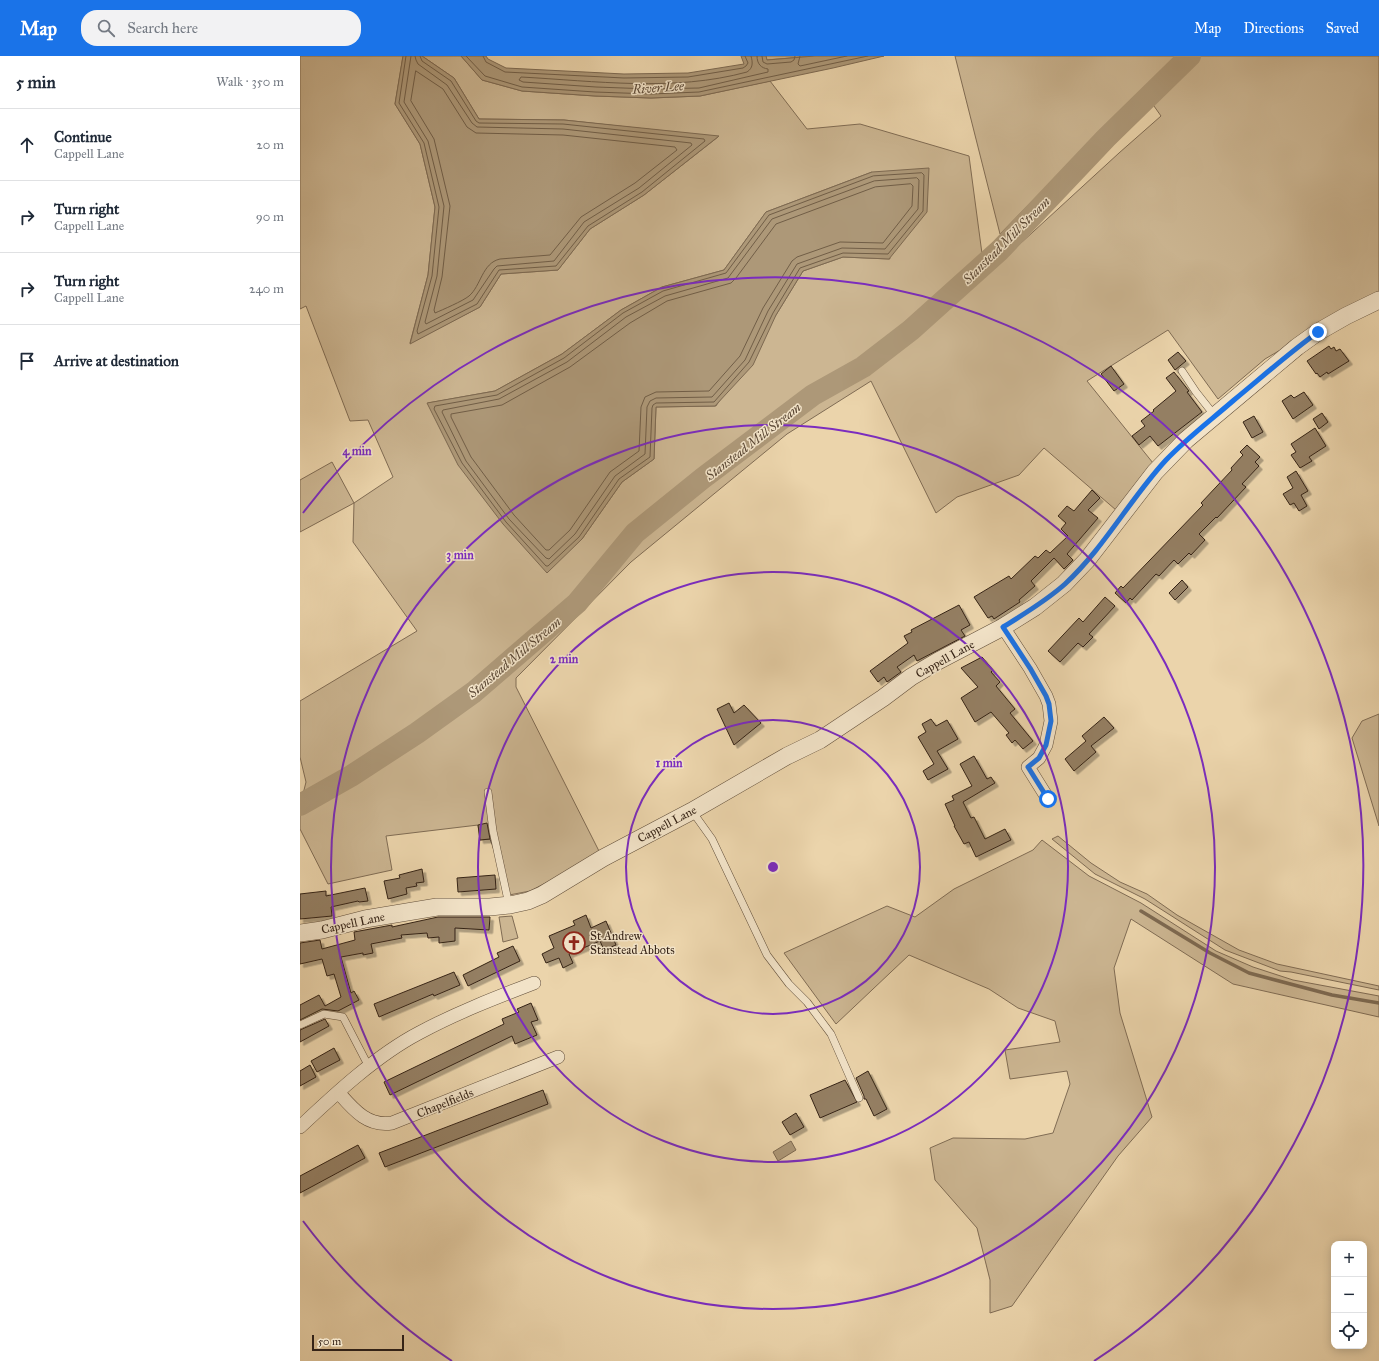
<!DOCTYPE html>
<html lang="en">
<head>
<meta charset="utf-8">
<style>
	:root { --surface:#fff; --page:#f2f2f3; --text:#1f2937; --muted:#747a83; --line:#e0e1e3; --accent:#1a73e8 }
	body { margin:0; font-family:"IM FELL Great Primer",serif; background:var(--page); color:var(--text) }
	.controls { position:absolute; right:12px; bottom:12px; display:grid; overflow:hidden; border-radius:8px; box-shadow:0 2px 10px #0003 }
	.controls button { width:36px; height:36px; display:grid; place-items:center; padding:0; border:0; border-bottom:1px solid var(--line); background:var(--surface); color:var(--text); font:20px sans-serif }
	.scale { position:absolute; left:12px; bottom:10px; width:92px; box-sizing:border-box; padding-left:4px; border:2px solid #352316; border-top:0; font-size:11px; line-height:14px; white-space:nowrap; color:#352316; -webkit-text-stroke:3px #f2e3c8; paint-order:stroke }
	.stop { position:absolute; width:12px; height:12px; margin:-9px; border:3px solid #1a73e8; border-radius:50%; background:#fff }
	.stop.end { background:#1a73e8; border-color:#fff; box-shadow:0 1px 4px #0008 }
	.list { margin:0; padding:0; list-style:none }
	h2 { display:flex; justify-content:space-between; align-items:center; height:52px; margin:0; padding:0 16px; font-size:17px }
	h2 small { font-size:13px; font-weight:400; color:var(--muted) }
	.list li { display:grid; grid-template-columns:26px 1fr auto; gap:12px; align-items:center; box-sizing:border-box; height:72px; padding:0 16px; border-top:1px solid var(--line) }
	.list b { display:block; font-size:15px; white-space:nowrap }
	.list p { margin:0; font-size:13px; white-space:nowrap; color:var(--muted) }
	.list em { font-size:13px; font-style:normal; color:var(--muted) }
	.icon { flex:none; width:22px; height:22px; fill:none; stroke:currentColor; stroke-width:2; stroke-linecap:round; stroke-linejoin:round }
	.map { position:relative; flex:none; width:1079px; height:1305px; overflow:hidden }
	header { display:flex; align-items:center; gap:24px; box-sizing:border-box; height:56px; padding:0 20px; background:var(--accent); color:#fff }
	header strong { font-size:19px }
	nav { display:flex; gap:22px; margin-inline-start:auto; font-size:14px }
	.search { width:280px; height:36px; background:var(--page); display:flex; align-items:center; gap:10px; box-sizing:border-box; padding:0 14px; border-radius:16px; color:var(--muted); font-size:15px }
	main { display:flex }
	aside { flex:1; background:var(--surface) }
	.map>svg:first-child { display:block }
</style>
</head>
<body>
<header>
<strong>Map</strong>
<div class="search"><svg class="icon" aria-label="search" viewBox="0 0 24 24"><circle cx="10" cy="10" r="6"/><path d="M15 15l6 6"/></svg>Search here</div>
<nav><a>Map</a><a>Directions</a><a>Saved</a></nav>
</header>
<main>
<aside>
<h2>5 min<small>Walk · 350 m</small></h2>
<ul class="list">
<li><svg class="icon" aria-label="ahead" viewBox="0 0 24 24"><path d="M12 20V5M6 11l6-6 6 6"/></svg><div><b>Continue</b><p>Cappell Lane</p></div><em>20 m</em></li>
<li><svg class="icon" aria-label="right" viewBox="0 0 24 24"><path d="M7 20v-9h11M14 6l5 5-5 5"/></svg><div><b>Turn right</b><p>Cappell Lane</p></div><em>90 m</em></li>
<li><svg class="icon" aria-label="right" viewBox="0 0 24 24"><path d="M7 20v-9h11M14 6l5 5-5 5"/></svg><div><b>Turn right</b><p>Cappell Lane</p></div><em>240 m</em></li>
<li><svg class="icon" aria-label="arrive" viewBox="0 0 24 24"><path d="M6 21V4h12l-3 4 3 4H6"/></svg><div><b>Arrive at destination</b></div></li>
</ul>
</aside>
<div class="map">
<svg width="1079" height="1305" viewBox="0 0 1079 1305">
	<defs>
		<filter id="shadow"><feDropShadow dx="3.5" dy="3.5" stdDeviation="0" flood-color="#0004"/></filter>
	</defs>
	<rect width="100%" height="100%" fill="#ebd4ab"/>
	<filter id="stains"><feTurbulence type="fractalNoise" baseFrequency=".005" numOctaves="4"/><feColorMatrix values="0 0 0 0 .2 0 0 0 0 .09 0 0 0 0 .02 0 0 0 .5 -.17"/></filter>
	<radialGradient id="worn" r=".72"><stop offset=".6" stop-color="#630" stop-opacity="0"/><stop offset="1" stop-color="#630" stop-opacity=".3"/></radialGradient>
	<path fill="#ccb692" stroke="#806c54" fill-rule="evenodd" d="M0,0H103L95,48L120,88L135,151L128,219L110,287L180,251L201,218L258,214L290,173L344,139L418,81L264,64L179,63L154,22L122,0H161L182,24L222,35L295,40L351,42L400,40L470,25L507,73L560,68L669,100L685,220L819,97L861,60L842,33L700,178L655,0H1079V236L965,303L918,343L868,274L787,325L853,407L816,454L744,392L719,419L657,441L636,457L571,325L487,378L331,506L216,622V631L301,799L230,835L204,840L195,797L190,783L180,784L178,769L86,780L92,814L28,828L0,773V750L6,726L0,701V645L117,575L53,486L54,447L0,476V424L32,406L54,447L93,421L68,364L50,365L6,250L0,253ZM572,116L590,203L543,201L503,215L476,259L416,350L356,351L354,403L322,426L282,483L128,347L195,335L262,298L321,254L362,231L424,214L466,156Z
		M466,0H515L466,4Z
		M1079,658V770L1052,682L1062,665Z
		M758,780L791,807L820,826L847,838L877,859L939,894L977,908L1079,930V934L991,916L980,915L925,894L845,843L795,818L752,783Z
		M742,784L789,820L841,847L916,895L953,911L993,924L1079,940V961L933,928L831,863L814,912L820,957L852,1061L818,1100L712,1250L690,1257V1224L677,1172L635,1124L630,1092L653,1082L725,1083L753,1077L770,1028L767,1015L710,1023L705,994L760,986L755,965L718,952L689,933L609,899L536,968L484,897L587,850L615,861L654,833L733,794Z
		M212,860L218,882L203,886L199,861Z"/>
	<path fill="#ad9878" stroke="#7d6951" d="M103,0H122L154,22L179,63L264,64L419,80L344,139L290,173L258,214L201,218L180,251L110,288L128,219L135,151L120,88L95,48Z
		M161,0H186L188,3L206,12L324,18L388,17L444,8L441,0H466L467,4L515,0H584L533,12L400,40L351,42L295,40L222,35L182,24Z
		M629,112L627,156L589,203L543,201L503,215L476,259L453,309L415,350L356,351L354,403L322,426L282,483L247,517L203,468L158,409L127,347L195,335L262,298L321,254L362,231L424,214L466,156L572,116Z
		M491,1085L496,1094L478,1105L473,1096Z"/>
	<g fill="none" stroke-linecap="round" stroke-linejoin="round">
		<path stroke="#715e47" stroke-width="1" d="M106,0L99,47L124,87L139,151L132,220L117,275L118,278L177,248L199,214L256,210L288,170L342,136L405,85L404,83L263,68L179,67L176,65L151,25L122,5L120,0
			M111,0L104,46L128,85L144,150L137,220L125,266L126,268L173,244L194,213L197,210L254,205L284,166L339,132L392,89L391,87L263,73L177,71L172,67L147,29L118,8L116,4L115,0
			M166,0L185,20L222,31L295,36L351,38L399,36L568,0
			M183,0L186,6L205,16L324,22L388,21L443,12L446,10L448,7L445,0
			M451,0C453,7 453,12 447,16C374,36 295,25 221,21L219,24L223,26L296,31L351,33L399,32L468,16V13C461,12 457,8 457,0
			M462,0L463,6L467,8L491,6L494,4L495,0
			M500,0L498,8L500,10L547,0
			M116,15L143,33L167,71L176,77L263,79L375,91L377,94L335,127L281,161L250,199L200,203C182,207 181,230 169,240C163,245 142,254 135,257L134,254L142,221L150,150L134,83L111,45Z
			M622,117L624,119L623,155L588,198L543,197L500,212L473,257L449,306L414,346L356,347L353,349L352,352L350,401L319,423L279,481L248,510H246L206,466L162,407L134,353L135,350L197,339L264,302L323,257L363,235L426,217L469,159L573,120Z
			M617,122L619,124L618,153L585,193L542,192L497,208L468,255L445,304L412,341L356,342L350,345L347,351L345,398L315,420L275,478L249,503L246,502L209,463L166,405L142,356L143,354L199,343L267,306L326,261L365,240L428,222L472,163L574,125Z
			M611,128L613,130L612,150L583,187L540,186L497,201L492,205L463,252L440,300L409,335L356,336L345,341L341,351L339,395L310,416L270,474L249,494H246L214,459L171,401L151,361V358L202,349L270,311L330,267L367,245L431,227L436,222L476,168L575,131Z"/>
		<path stroke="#7d6951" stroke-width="3.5" d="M841,855L910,897L949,917L1032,939L1079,947"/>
		<path stroke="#ad9878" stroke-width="22" d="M0,749L51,720L117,677L174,636L277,547L335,477L403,422L513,339L563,311L611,274L700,194L806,82L890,0"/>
	</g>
	<path fill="#947f63" stroke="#352316" filter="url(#shadow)" d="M1029,290L1031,293L1034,291L1036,295L1040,293L1049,305L1028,318L1027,316L1020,321L1017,317L1016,318L1007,305Z
		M878,296L886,305L875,314L868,304Z
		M811,310L824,328L814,335L801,318Z
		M874,316L889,335L887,336L902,356L858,390L850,380L839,389L832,380L845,370L841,365L854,355L853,354L876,335L866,322Z
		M1004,336L1013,349L993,363L982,345L991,339L994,342Z
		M1022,357L1028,366L1019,373L1013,363Z
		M954,360L963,376L952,382L943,366Z
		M1015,372L1026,390L1009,401L1012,405L1000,412L991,399L996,396L991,388Z
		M947,389L960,401L955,406L959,410L942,428L946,431L917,462L916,461L899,478L905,484L891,499L889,497L878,508L874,504L859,520L856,518L832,544L830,542L826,547L815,537L821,530L823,532L903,449L901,447L932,414L931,412L943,399L940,396Z
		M996,415L1008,435L1001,439L1007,450L999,455L994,447L990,449L983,438L993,432L987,421Z
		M792,434L800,442L788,454L798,462L767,498L773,504L764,513L754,502L731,525L735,530L719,544L720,546L694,563L692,560L688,562L674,541L709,520L711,523L735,500L738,502L746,494L750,497L768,480L761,473L766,467L758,460L767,450L774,455Z
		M882,524L888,531L875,544L869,537Z
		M805,541L815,550L789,578L793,581L783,591L778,587L760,606L748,595L779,562L783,566Z
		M659,549L670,569L661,574L665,580L617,605L614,599L597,611L601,616L587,626L584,621L578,626L570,615L608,587L604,580L612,576L611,574Z
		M682,601L693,614L691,616L700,626L696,630L715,653L710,657L733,685L723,693L715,684L712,687L706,679L709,677L691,656L675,666L661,642L678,631L661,612Z
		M429,647L434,657L444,649L461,667L434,689L417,653Z
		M804,661L814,672L791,690L796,696L774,715L765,703L786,685L782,680Z
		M631,663L636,670L647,664L658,683L637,695L648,713L628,724L623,715L634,708L618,681L626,676L622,668Z
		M674,700L687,723L691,721L695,727L663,746L671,762L674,761L685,783L705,773L711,784L676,801L669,786L664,788L654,770H655L645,748L654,744L652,740L672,730L660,708Z
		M187,767L190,783L180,784L178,769Z
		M122,813L124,826L116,827L117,830L106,832L107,838L88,843L84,825L100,822L99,819Z
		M195,819L196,833L158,836L157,822Z
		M65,832L68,845L59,846L58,845L31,851L32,860L0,863V838L26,835V840Z
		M286,859L291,872L306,865L316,889L304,894L300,885L269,898L273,907L263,912L259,902L246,907L242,898L254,892L249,880L275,869L273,865Z
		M138,861H190L189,874L155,872V885L139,887V881L128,882L127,877L101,879L102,882L71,888L73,897L63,899V897L41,901L51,937L54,935L59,944L38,955L22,953L0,964V949L19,939L25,950L41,941L34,918L27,920L22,903L0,908V887L20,884L22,893L55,884L54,876L92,869V871Z
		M213,890L220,905L168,930L163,919L199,901L197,897Z
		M154,916L160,929L134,940L133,938L79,961L74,948Z
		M231,947L238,964L231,966L237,979L215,988L212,980L90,1039L84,1026L204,968L202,963L219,956L217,953Z
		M25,963L29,970L0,986V974Z
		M34,992L40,1004L17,1016L11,1005Z
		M10,1009L16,1021L0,1030V1015Z
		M568,1015L587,1053L574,1060L566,1043H564V1040L556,1022Z
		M545,1024L557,1046L520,1062L510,1039Z
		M243,1034L248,1048L85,1111L79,1097Z
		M496,1057L504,1071L490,1079L482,1066Z
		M58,1089L65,1102L0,1137V1120Z"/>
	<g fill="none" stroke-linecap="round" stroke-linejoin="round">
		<g stroke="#624f3b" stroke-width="8">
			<path id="service" d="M882,315L896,336L915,360
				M188,736L193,775L209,849
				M392,755L412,783L467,899L489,928L507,946L531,978L559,1042
				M0,969L24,958L43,961L69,1011"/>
		</g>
		<g stroke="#624f3b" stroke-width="14">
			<path id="minor" d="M703,571L730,612L746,640L749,648L751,665L746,689L739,702L728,711L748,743
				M38,1036C53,1053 67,1071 92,1067L258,1001
				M0,1071C35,1038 77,999 119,977C156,957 195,942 234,927"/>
		</g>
		<g stroke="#624f3b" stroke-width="18">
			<path id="tertiary" d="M0,877L22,874L65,863L137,851H190L210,849L228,845L242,839L303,802L392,755L487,700L520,684L583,642L611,621L638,605L703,571L735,551L764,528L787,504L855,416L886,384L997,291L1018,276L1046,260L1079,244"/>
		</g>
		<use href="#service" stroke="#f2e3c8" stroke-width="7"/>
		<use href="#minor" stroke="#f2e3c8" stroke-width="13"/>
		<use href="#tertiary" stroke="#f2e3c8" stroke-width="17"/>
	</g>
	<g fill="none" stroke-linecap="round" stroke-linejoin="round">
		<path stroke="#1a73e8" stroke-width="5" d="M748,743L728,711L739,702L746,689L751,665L749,648L746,640L730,612L703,571C724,558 746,545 765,528C804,492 830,443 866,404C887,382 911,364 934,344C962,321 989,297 1018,276"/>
	</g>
	<g fill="none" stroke="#7b2cbf" stroke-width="2">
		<circle cx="473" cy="811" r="147"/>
		<circle cx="473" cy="811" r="295"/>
		<circle cx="473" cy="811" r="442"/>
		<path d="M152 1305A589 589 0 0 1 3 1165M3 457A589 589 0 1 1 794 1305"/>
	</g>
	<defs>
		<g id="church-ring" transform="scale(1.15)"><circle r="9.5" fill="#f2e3c8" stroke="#8f2418" stroke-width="1.5"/><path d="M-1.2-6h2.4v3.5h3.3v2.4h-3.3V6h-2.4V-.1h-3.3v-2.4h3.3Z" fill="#8f2418"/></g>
	</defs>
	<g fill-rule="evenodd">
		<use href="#church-ring" x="274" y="887"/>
	</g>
	<g text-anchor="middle" stroke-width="3" stroke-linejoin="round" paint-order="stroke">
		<g font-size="12" fill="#352316" stroke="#f2e3c8">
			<text transform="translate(645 603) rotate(-29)" y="4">Cappell Lane</text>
			<text transform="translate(367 768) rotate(-28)" y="4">Cappell Lane</text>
			<text transform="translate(53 867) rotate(-12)" y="4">Cappell Lane</text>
			<text transform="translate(145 1047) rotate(-22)" y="4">Chapelfields</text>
		</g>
		<g font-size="12" fill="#352316" stroke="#f2e3c8" text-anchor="start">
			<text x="290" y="884">St Andrew<tspan x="290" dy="14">Stanstead Abbots</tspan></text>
		</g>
		<g font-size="13" font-style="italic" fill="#594633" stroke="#f2e3c8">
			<text transform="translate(358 31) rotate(-4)" y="5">River Lee</text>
			<text transform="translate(706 184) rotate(-45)" y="5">Stanstead Mill Stream</text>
			<text transform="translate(453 385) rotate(-38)" y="5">Stanstead Mill Stream</text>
			<text transform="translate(214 601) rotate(-40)" y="5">Stanstead Mill Stream</text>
		</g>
	</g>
	<circle cx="473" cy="811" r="6" fill="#7b2cbf" stroke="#f2e3c8" stroke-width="2"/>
	<g font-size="12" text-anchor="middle" font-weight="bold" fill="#7b2cbf" stroke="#f2e3c8" stroke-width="3" stroke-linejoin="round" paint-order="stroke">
		<text x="57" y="399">4 min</text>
		<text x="160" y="503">3 min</text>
		<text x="264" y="607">2 min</text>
		<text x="369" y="711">1 min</text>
	</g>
	<rect width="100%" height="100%" filter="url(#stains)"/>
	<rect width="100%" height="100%" fill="url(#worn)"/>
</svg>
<div class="controls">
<button>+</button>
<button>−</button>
<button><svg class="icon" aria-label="locate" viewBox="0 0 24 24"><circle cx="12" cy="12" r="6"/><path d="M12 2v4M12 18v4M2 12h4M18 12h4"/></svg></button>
</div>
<div class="scale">50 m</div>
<div class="stop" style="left:748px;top:743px"></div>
<div class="stop end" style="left:1018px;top:276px"></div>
</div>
</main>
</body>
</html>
